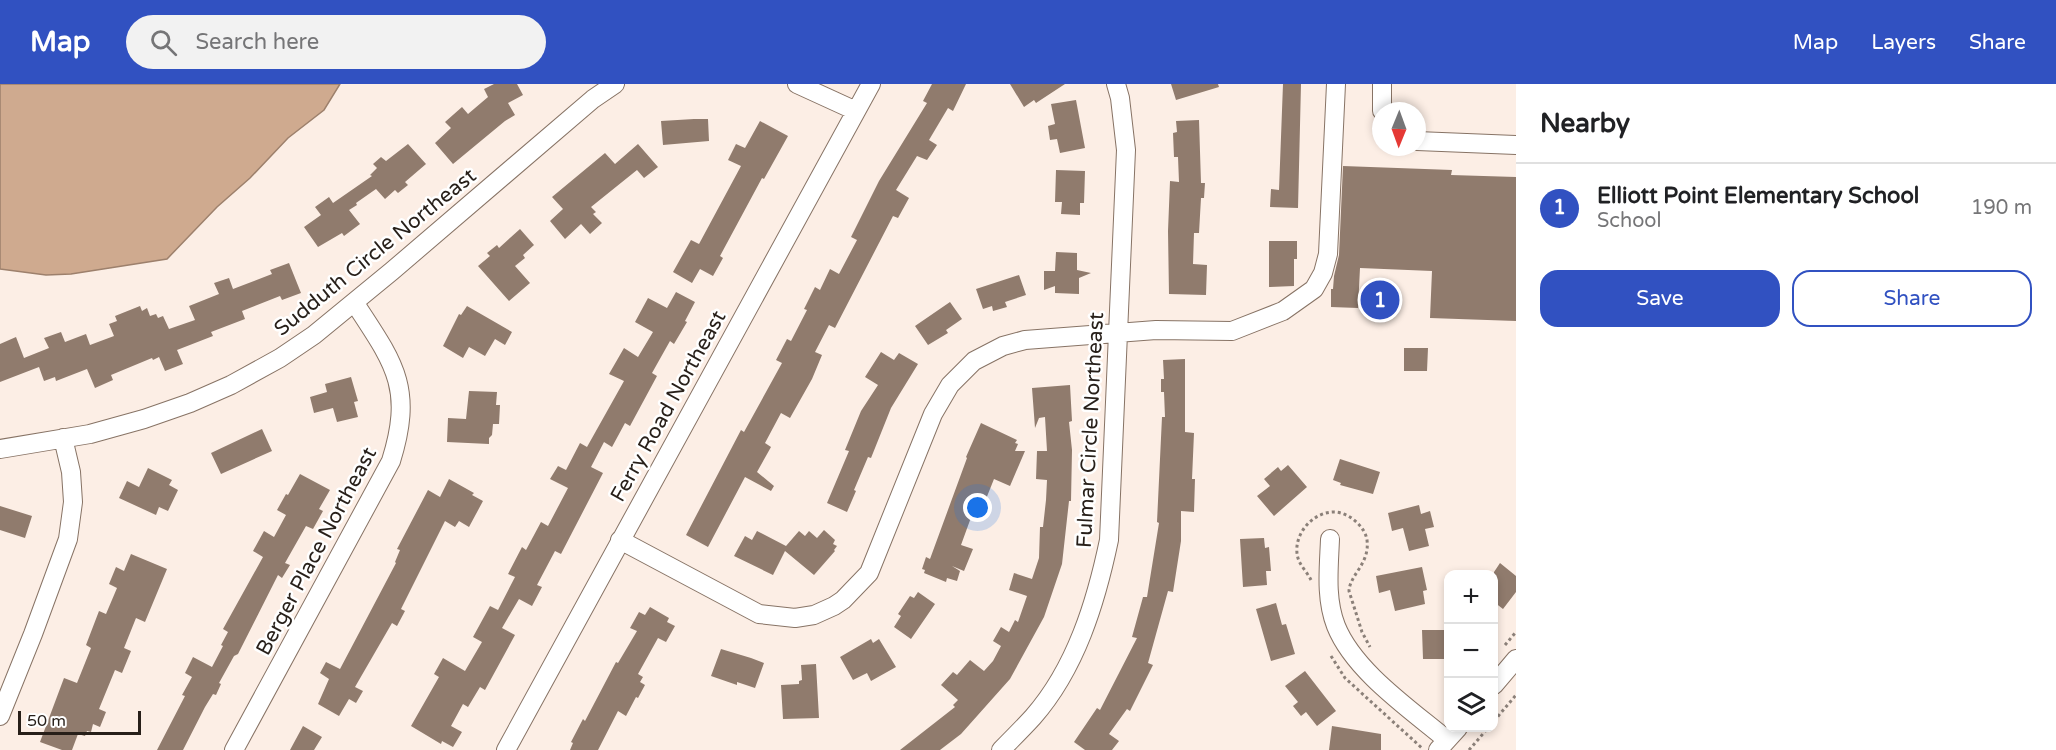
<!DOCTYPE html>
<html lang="en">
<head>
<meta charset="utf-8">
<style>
	:root { --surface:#fff; --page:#f2f2f2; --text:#202124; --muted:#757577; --line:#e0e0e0; --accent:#3151c1 }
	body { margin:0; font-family:"Varela Round",sans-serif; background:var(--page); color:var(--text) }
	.controls { position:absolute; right:18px; bottom:18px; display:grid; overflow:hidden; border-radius:12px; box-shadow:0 3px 9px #0003 }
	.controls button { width:54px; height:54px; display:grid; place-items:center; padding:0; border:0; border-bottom:2px solid var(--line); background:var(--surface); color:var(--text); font:30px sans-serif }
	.compass { position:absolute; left:1372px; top:18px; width:54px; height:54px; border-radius:50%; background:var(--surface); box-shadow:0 3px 9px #0003; rotate:181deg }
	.scale { position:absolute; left:18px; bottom:15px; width:123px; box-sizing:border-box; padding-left:6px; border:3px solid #271f19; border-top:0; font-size:16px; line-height:21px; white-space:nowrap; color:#271f19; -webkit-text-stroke:4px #fff; paint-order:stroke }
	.you { position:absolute; left:978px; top:424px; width:21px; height:21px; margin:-15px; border:4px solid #fff; border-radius:50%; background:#1a73e8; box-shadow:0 0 0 9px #1a73e833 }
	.badge { display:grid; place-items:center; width:39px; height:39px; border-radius:50%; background:var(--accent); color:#fff; font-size:20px; font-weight:700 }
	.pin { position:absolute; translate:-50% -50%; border:3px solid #fff; box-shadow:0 2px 6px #0006 }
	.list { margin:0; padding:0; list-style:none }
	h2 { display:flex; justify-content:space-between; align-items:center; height:78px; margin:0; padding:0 24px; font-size:26px }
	h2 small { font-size:20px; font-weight:400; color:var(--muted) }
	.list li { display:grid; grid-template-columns:39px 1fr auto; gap:18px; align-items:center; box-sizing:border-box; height:90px; padding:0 24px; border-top:2px solid var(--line) }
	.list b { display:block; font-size:22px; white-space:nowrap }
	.list p { margin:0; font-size:20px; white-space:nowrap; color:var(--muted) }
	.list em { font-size:20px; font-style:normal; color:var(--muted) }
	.actions { display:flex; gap:12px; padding:18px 24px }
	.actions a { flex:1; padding:14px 0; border:2px solid var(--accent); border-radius:18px; text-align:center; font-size:21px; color:var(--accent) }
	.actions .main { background:var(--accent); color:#fff }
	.icon { flex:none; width:33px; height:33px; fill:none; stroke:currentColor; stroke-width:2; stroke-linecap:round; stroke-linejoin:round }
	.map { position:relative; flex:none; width:1516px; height:666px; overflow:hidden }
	header { display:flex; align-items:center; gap:36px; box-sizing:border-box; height:84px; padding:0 30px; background:var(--accent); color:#fff }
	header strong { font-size:28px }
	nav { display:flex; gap:33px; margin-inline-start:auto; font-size:21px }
	.search { width:420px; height:54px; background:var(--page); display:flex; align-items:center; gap:15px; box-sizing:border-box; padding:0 21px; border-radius:33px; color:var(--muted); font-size:22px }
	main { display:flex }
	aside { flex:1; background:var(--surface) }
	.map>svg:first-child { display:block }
</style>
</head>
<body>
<header>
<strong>Map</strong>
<div class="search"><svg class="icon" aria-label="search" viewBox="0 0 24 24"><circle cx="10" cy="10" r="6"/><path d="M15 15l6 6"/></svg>Search here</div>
<nav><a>Map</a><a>Layers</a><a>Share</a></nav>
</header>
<main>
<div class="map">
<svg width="1516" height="666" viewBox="0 0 1516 666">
	<rect width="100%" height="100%" fill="#fceee5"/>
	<path fill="#cfaa8f" stroke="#9d806c" stroke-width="1.5" d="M0,0H340L324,26L288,54L250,94L217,123L167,175L71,190L46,191L0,185Z"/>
	<path fill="#907b6d" d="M494,0H517L523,11L508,19L515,31L505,37L453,80L435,59L451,44L445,38L462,23L468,30L488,13L484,5Z
		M932,0H966L953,27L948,24L929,56L937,61L927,76L917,72L896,106L909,114L898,134L893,132L835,244L829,241L815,268L822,271L812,295L790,334L781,329L765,359L771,363L757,388L774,402L771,407L745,393L708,463L686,451L741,346L744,348L782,279L776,276L787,255L791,257L807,226L804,225L815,203L820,206L830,185L839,190L857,156L851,153L879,97L927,19L923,17Z
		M1010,0H1065L1036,19L1034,16L1024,23Z
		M1171,0H1218L1219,3L1176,16Z
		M1283,0H1301L1298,124L1270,123L1271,105L1279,106Z
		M1076,16L1085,64L1060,69L1057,55L1050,56L1048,42L1055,40L1051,20Z
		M694,35H708L709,57L663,61L661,37Z
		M1199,36L1201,99H1205L1204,114H1201L1199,149H1194L1193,180L1207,181L1206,211L1169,210L1168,147L1170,97L1179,98L1178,73H1174L1173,49L1177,48L1176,37Z
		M760,37L788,52L764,95L762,94L720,172L723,174L713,192L700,185L692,199L673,188L691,156L699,160L741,82L728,76L736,60L745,64Z
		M408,60L426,80L405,98L408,101L398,109L395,106L385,115L376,105L356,119L357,121L349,126L360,140L344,152L342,149L318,163L304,143L321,131L315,123L329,113L333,119L372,92L370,91L377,84L373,80L381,73L386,77Z
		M638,60L658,83L644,94L637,86L591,123L596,128L593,130L602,139L590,150L581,140L565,155L550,137L563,125L552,113L605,69L615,80Z
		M1343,82L1452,86L1451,91L1516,93V237L1430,234L1432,187L1360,184L1358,224L1331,223V205H1333L1334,192L1339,171Z
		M1056,86L1085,87L1084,119H1080V131L1061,130L1062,118H1055Z
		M520,145L534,161L523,171L525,174L515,182L530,199L509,217L478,182L490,172L487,169L497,161L499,164Z
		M1269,157H1297V175H1294V202L1269,203Z
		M1056,168L1077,169V186L1091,189L1079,194V210L1055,209V202L1044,206V187H1055Z
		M289,179L301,209L282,216L280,212L242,227L245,235L211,248L213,252L177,266L183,280L165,287L159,273L153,276L152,274L111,291L113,296L95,304L87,285L56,297L55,293L44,297L39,283L0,298V260L16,253L24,274L49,264L44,254L61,248L65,258L86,250L90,261L114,252L109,240L117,237L115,232L140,222L142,227L147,224L150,232L156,230L158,234L163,232L169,245L195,236L189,222L219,210L214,199L229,194L233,205L272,190L270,186Z
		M1019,191L1026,211L1005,218L1007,223L993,227L992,222L983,225L976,205Z
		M676,208L695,218L685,237L687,238L674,260L670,257L652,289L657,292L630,342L625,339L612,363L604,358L591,383L603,389L561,470L555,467L537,501L542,503L532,522L519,515L502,544L515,551L485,606L480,603L468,623L463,620L451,642L462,648L453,663L442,657L441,660L411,642L439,593L434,590L443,574L465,587L482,558L473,553L490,522L498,526L515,493L508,490L522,463L526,466L541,438L548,442L568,404L550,395L558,382L566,386L580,359L587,363L624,297L609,290L624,264L638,273L653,248L635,238L648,214L667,224Z
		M950,218L962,235L946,246L948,249L928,261L915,242Z
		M467,222L512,248L505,261L495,255L485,272L469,263L463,274L443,262L459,230L461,231Z
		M1404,264H1428L1427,287H1404Z
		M881,268L894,276L899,269L918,280L891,324L871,374L868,373L854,406L856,407L847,428L827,419L849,367L845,366L861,327L878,301L865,293Z
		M1185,275V348L1194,349L1192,395H1195L1194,428L1181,427V457L1173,508L1168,507L1148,579L1153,581L1130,627L1127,625L1109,650L1119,657L1112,666H1085L1074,658L1097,624L1100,626L1137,554L1132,553L1143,513H1147L1159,439L1157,438L1162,333H1165L1164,308H1161V295H1164L1163,276Z
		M351,293L358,317L354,318L358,333L337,338L333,324L314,329L310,313L327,308L325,300Z
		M1070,301L1072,337L1069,338L1072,366L1071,417H1069L1062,480L1044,533L1010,595L961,650L940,666H900L955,623L953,621L958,616L941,601L953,588L957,591L970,576L984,587L993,577L1001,562L993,557L1001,543L1009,548L1015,536L1018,538L1027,512L1009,506L1014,489L1032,495L1039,474L1040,443H1043L1046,416L1047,396L1036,395L1037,367H1047L1045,333L1039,334L1035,344L1032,304Z
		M469,307L497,308L496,321H500L499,340H493L492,351L489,354V360L447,358L448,334L466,335Z
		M981,339L1017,356L1015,359L1018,360L1015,367H1025L1010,402L994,395L980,430L973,428L961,461L973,465L964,487L952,482L960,487L957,497L947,494L946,498L924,489L925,486L922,485L926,473L930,475L967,374L966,373Z
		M262,345L272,367L221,390L211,369Z
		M1340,375L1380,388L1373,410L1340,401L1341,399L1333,396Z
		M1288,381L1307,403L1274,432L1257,412L1270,402L1264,395L1278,383L1281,387Z
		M148,384L172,396L169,401L178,406L168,427L159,423L156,431L119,414L127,397L139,403Z
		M300,390L330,406L319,425L323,427L313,445L306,442L285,479L290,481L282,494L278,491L238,570L234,572L219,599L221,600L216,611L213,610L205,623L183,666H157L185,612L182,611L192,593L185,589L193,573L212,583L223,562L221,561L228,548L223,545L263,473L253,467L264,447L274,453L286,431L277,426L286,410L288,411Z
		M449,395L474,409L472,411L483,417L469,443L459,437L455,443L445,437L401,525L405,527L397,542L392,539L355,603L363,607L356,619L349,615L339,632L318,620L329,595L320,589L326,578L340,585L396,479L395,478L400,466L397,465L428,406L440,413Z
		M1419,421L1421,430L1430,427L1434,443L1425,445L1429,462L1409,467L1403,444L1392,447L1388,429Z
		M0,422L32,432L25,454L0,446Z
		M824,446L835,456L833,460L837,462L834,466L835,467L814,491L785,467L773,491L734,472L745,452L752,456L757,447L786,462L799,447L805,452L809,447L817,454Z
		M1264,454L1265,464L1269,463L1271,487H1266L1267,501L1243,503L1240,455Z
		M131,470L167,485L145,538L136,534L124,564L131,567L122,589L115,586L99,625L106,628L100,643L93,640L91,648L87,647L85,652L78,650L72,666H62L40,658L64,594L77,599L91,564L86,561L99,527L106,530L117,504L109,500L116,483L124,487Z
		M1500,479L1516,492V508L1503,525L1494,518V488Z
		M1422,483L1427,506L1423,507L1425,520L1395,527L1390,506L1379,509L1376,492Z
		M918,508L935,520L911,555L894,543L901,532L898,530L910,512L914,514Z
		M1276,519L1282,541L1286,540L1295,570L1271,577L1256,525Z
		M650,523L669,534L667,538L675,542L666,558L658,554L638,590L643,593L640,598L645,601L638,614L636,613L626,632L618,627L598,666H570L573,659L571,658L583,635L585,637L616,578L618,579L637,547L630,544L639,528L645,531Z
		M1422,546H1449V568L1447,571H1444V575H1423Z
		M871,555L873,559L879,555L896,583L871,597L867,589L853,596L840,573Z
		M721,565L751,574L764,579L755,604L737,598V601L711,592Z
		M816,580L819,634L783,635L781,601L799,600V597L802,596L801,581Z
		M1305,587L1336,627L1317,642L1306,628L1301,632L1293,622L1298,618L1285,602Z
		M303,642L322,653L314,666H290Z
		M1332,642L1381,650V666H1329Z"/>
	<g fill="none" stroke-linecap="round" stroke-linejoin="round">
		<g stroke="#877365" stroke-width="20">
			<path id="minor" d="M797,0L856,27
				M1382,27V0
				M1417,57L1516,61
				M0,365L90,350L144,335L190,319L231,301L280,274L314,251L392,187L593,15L615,0
				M1330,455C1329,483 1325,514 1336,542C1354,587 1410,625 1447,656
				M620,456L759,530L795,534L814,531L834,522L843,516L869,489L933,330L950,301L974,277L1003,262L1025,256L1156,246L1232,247L1283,227L1314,205L1323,189L1328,170L1336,0
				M1494,601L1516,575
				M0,632L33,550L68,455L73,418L71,388L63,354
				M234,666L391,377C414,303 394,279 354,218
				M506,666L871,0
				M1001,666C1012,655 1023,644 1033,633C1076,584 1096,518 1109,456L1126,66L1120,14L1116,0
				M1438,666L1458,644"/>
		</g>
		<path stroke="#8b8079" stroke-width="3" stroke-dasharray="3 3" stroke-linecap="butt" d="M1311,496C1308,490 1302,483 1299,477C1290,455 1310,428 1334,428C1348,428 1365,442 1367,456C1370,480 1350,490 1349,507L1362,548L1370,563
			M1505,561L1516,548
			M1331,572L1345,594L1423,665
			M1494,637L1516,611
			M1469,666L1488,644"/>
		<use href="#minor" stroke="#fff" stroke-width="18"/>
	</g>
	<g text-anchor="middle" stroke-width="5" stroke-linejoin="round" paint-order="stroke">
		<g font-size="21" fill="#271f19" stroke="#fff">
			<text transform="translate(375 168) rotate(-39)" y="7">Sudduth Circle Northeast</text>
			<text transform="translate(668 322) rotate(-61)" y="7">Ferry Road Northeast</text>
			<text transform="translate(1090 346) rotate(-87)" y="7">Fulmar Circle Northeast</text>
			<text transform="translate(316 467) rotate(-62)" y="7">Berger Place Northeast</text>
		</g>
	</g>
</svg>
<div class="controls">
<button>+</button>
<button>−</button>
<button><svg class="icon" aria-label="layers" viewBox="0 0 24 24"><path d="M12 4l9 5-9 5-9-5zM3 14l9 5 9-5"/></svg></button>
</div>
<svg class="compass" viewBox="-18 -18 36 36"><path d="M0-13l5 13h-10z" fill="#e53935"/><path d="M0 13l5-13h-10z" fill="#757577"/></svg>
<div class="scale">50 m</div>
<div class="you"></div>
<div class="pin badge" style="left:1380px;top:216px">1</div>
</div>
<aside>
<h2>Nearby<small></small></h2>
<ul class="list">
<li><span class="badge">1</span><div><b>Elliott Point Elementary School</b><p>School</p></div><em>190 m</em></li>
</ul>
<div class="actions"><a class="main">Save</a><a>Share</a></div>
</aside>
</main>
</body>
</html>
